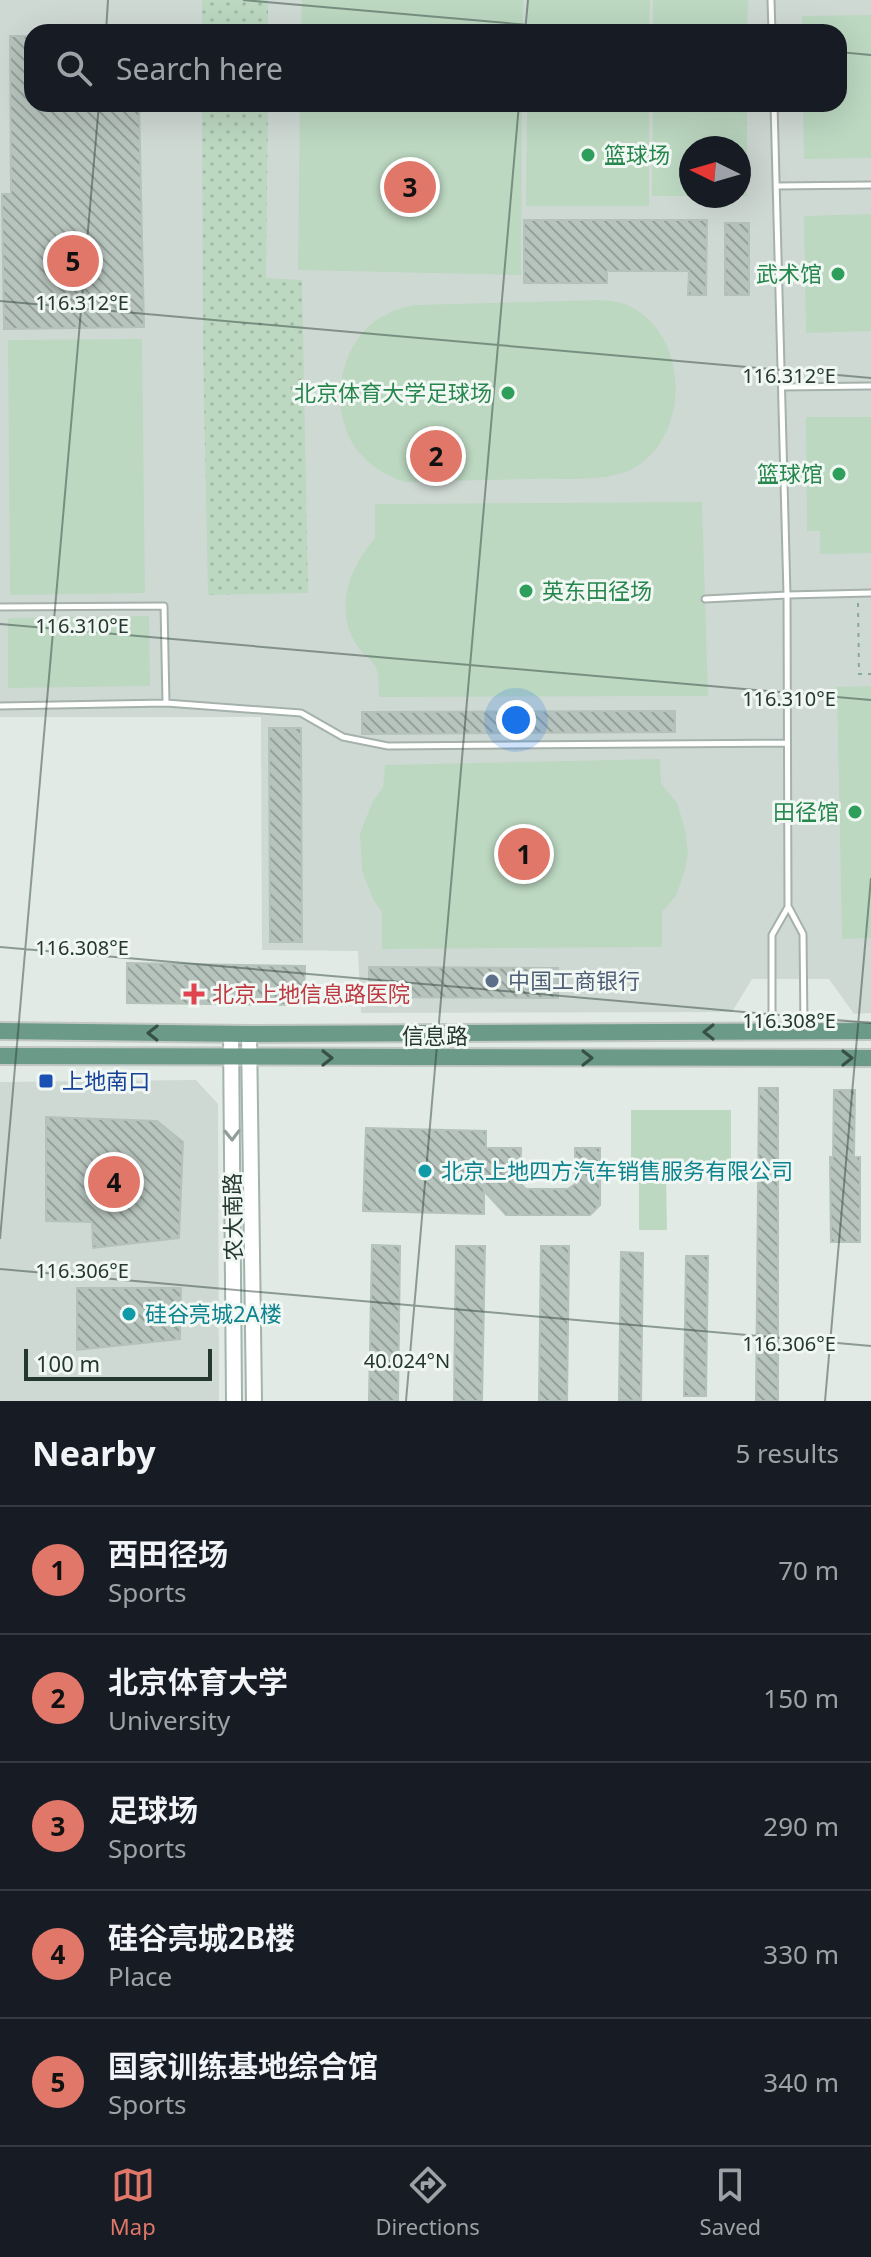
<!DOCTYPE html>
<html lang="en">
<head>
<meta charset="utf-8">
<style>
	:root { --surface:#171b24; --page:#20242c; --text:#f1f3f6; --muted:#9ea1a6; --line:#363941; --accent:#e07768 }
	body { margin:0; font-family:"Noto Sans","Noto Sans SC",sans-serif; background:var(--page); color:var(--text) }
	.compass { position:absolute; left:679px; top:136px; width:72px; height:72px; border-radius:50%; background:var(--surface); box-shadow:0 8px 32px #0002; rotate:275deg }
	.scale { position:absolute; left:24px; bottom:20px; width:188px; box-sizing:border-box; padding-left:8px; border:4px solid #243830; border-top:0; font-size:22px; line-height:28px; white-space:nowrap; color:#243830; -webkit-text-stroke:6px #f1f7f3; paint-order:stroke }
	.you { position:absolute; left:516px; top:720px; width:28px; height:28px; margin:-20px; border:6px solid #fff; border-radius:50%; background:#1a73e8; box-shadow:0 0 0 12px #1a73e833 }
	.badge { display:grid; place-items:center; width:52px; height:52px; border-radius:50%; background:var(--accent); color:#111; font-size:26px; font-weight:700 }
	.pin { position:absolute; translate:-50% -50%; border:4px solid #fff; box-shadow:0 2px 8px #0006 }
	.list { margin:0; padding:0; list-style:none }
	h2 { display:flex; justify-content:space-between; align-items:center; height:104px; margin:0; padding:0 32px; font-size:34px }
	h2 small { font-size:26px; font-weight:400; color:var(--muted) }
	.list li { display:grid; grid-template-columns:52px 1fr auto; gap:24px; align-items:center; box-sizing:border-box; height:128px; padding:0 32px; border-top:2px solid var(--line) }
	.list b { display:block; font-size:30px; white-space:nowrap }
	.list p { margin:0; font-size:26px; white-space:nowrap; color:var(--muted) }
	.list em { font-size:26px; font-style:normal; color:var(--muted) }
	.icon { flex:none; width:44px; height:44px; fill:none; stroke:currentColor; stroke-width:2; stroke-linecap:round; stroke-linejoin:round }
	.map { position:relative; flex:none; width:871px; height:1401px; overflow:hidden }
	.search { position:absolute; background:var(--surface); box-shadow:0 8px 32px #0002; left:24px; right:24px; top:24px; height:88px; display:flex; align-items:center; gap:20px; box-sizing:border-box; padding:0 28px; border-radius:24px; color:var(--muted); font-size:30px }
	.sheet { height:744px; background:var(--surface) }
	nav { display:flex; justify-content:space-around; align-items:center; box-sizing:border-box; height:112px; border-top:2px solid var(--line); background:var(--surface); font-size:22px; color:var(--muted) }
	nav a { display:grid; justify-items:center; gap:4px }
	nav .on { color:var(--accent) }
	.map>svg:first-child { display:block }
</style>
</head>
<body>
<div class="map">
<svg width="871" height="1401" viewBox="0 0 871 1401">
	<defs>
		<pattern id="grass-dots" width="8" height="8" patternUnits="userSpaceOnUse" patternTransform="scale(2)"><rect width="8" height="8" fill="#bcd8c1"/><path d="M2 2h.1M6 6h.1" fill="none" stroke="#a1baa6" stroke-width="1.8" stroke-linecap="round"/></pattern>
		<pattern id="building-back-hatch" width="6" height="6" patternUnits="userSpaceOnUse" patternTransform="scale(2)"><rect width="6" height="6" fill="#b7c4bd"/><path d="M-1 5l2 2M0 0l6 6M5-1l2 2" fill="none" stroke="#95a09a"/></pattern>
	</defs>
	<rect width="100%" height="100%" fill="#e1eae5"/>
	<path fill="#cfd9d4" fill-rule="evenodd" d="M0,0H871V1013L854,1014L829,979H752L732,1012L361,1013L358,951L262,950L261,717H0ZM32,32H839V104H32ZM691,148H739V196H691Z
		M196,1080L218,1104L219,1401H0V1082Z"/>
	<path fill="url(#grass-dots)" d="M202,0H268V32H202Z
		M202,104H268L266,278L302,280L308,593L208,595L203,347Z"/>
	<path fill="#bcd8c1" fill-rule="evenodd" d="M302,0H523V32H301Z
		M527,0H650L649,32H527Z
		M653,0H748L747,32H653Z
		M871,15V158L804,159L803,104H839V32H802V16Z
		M300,104H522L521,275L298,270Z
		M527,104H649V206H526Z
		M653,104H747V196H652ZM691,148H739V196H691Z
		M871,214V331L806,333L804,216Z
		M600,300C612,301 625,302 635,309C689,341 689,434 636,467C610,483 563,478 533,479C490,480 447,481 404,482C388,476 374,469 362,456C329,420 335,357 370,325C383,314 399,308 415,305Z
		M142,339L145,593L10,595L8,340Z
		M806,417H871V553L820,554V531H807Z
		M702,502L708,696L379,697C378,687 380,674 375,666C371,659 363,654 358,647C333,611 349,568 375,538V504Z
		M149,616L150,686L8,688V618Z
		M871,686V938L842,939L837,687Z
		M660,759L661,783L677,803L685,829L688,854L684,874L675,897L662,912V947L382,949V912L374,901L362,871L360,833L373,801L383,788L385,765Z
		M631,1110H731V1170H631Z
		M639,1177H666L667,1230H639Z"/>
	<path fill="url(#building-back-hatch)" stroke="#b4c2bb" stroke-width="2" d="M10,36H32V104H139L144,327L4,329L2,194H11Z
		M524,220H707L706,295H688L689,271H607V283H524Z
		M725,223H749V295H725Z
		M675,711V732L362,734V712Z
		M269,728H301L302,942H270Z
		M127,963L305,966L304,1005L127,1003Z
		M369,967L558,968V998L369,997Z
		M759,1088H778V1401H756Z
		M834,1090H855L854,1157H860V1242H831L830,1157H833Z
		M46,1117L157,1121L183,1142L179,1238L93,1248L92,1222L46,1221Z
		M366,1128L486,1131V1148H521L520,1183L526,1189H568L575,1184V1148H600V1205L590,1215H506L484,1191V1214L363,1211Z
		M372,1245L400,1246L398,1401H369Z
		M456,1246H485L482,1401H454Z
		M541,1246H569L567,1401H539Z
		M621,1252L643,1253L641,1401L619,1400Z
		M686,1256H708L706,1396H684Z
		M77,1288H181L180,1339L77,1350Z"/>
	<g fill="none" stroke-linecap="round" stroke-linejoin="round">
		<g stroke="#a5b1ab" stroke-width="9">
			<path id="service" d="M771,0L772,32
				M774,104L787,595L788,906L803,934L804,1027
				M776,186L871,185
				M782,387L871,386
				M705,599L787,595L871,593
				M0,607L164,606L166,703L0,706
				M166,703L301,713L343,737L388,746L787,743
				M772,1029V935L788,907"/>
		</g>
		<g stroke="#a2b4ab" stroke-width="18">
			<path id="secondary" d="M231,1033L234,1401
				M249,1034L254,1401"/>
		</g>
		<g stroke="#c2c7c5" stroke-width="20">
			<path id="primary" d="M0,1031L249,1034L871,1031
				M0,1056L871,1058"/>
		</g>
		<path stroke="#85a99a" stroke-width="2" stroke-dasharray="4 6" stroke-linecap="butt" d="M858,603L859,674H871"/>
		<use href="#service" stroke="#fff" stroke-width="5"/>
		<use href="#secondary" stroke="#fff" stroke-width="14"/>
		<use href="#primary" stroke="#6b9a88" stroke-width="16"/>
	</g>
	<defs><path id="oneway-chevron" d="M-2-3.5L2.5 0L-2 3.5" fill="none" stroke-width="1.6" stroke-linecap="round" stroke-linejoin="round" transform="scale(2)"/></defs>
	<g stroke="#365046">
		<use href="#oneway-chevron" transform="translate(709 1032) rotate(180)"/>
		<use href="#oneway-chevron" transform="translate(153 1033) rotate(-179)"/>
		<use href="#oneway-chevron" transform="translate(327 1058)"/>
		<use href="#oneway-chevron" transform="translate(587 1058)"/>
		<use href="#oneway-chevron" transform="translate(847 1058)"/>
	</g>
	<use stroke="#929c98" href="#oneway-chevron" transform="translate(232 1135) rotate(89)"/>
	<path fill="none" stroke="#243830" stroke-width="2" stroke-opacity="0.45" d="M243,0L609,32M106,32L108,0M525,32L528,0M839,52L871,55M0,301L871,378M0,624L871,700M0,947L871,1023M0,1239L99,104M0,1269L871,1346M406,1401L519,104M825,1401L871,878"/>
	<g fill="#2e9e5b" stroke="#f1f7f3" stroke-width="3">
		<circle cx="588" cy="155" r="8"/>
		<circle cx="838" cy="274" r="8"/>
		<circle cx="508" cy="393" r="8"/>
		<circle cx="839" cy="474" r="8"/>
		<circle cx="526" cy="591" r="8"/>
		<circle cx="855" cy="812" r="8"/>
	</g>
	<circle fill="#5c6f8a" stroke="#f1f7f3" stroke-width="3" cx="492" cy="981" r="8"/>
	<path fill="#e0444e" stroke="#f1f7f3" stroke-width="3" d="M190 982h8v8h8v8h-8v8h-8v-8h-8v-8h8z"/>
	<rect fill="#1a4fb4" stroke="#f1f7f3" stroke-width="3" x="38" y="1073" width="16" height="16" rx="4"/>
	<g fill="#0f9aa8" stroke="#f1f7f3" stroke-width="3">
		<circle cx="425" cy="1171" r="8"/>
		<circle cx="129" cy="1314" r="8"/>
	</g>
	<g text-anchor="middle" stroke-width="6" stroke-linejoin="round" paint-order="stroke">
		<g font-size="22" fill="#27864d" stroke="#f1f7f3" text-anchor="end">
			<text x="604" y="163" text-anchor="start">篮球场</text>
			<text x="822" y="282">武术馆</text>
			<text x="492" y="401">北京体育大学足球场</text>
			<text x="823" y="482">篮球馆</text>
			<text x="542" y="599" text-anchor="start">英东田径场</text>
			<text x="839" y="820">田径馆</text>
		</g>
		<g font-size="22" fill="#4e5e75" stroke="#f1f7f3" text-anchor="start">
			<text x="508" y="989">中国工商银行</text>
		</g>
		<g font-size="22" fill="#be3a42" stroke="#f1f7f3" text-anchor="start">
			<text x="212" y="1002">北京上地信息路医院</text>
		</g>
		<g font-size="22" fill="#243830" stroke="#f1f7f3">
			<text x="435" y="1044">信息路</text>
			<text transform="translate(233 1217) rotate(-91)" y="8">农大南路</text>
		</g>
		<g font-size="22" fill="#164399" stroke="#f1f7f3" text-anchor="start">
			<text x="62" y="1089">上地南口</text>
		</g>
		<g font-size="22" fill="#0d838f" stroke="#f1f7f3" text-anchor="start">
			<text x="441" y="1179">北京上地四方汽车销售服务有限公司</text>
			<text x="145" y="1322">硅谷亮城2A楼</text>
		</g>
	</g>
	<g font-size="20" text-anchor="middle" fill="#243830" stroke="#f1f7f3" stroke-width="6" stroke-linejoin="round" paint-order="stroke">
		<text x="82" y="310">116.312°E</text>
		<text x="789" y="383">116.312°E</text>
		<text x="82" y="633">116.310°E</text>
		<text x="789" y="706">116.310°E</text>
		<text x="82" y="955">116.308°E</text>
		<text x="789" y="1028">116.308°E</text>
		<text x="82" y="1278">116.306°E</text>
		<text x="789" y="1351">116.306°E</text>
		<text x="407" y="1368">40.024°N</text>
	</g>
</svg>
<svg class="compass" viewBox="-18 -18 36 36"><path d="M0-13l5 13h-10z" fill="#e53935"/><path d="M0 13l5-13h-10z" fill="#9ea1a6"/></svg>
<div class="scale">100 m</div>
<div class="you"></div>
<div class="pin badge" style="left:524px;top:854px">1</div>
<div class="pin badge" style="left:436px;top:456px">2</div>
<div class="pin badge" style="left:410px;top:187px">3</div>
<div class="pin badge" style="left:114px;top:1182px">4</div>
<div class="pin badge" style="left:73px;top:261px">5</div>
<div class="search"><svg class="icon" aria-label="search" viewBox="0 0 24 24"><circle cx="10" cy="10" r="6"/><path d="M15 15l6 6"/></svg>Search here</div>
</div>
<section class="sheet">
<h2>Nearby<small>5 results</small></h2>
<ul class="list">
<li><span class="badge">1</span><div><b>西田径场</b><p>Sports</p></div><em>70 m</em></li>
<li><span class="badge">2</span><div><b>北京体育大学</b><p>University</p></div><em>150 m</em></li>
<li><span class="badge">3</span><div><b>足球场</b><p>Sports</p></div><em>290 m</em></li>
<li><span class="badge">4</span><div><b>硅谷亮城2B楼</b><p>Place</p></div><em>330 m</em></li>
<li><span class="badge">5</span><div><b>国家训练基地综合馆</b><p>Sports</p></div><em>340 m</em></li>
</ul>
</section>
<nav>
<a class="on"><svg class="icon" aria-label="map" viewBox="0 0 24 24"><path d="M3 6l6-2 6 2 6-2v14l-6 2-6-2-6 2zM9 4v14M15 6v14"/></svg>Map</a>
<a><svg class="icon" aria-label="directions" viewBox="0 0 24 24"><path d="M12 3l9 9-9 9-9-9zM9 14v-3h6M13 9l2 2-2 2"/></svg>Directions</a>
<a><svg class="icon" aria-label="saved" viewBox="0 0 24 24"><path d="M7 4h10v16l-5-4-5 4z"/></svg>Saved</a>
</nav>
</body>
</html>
